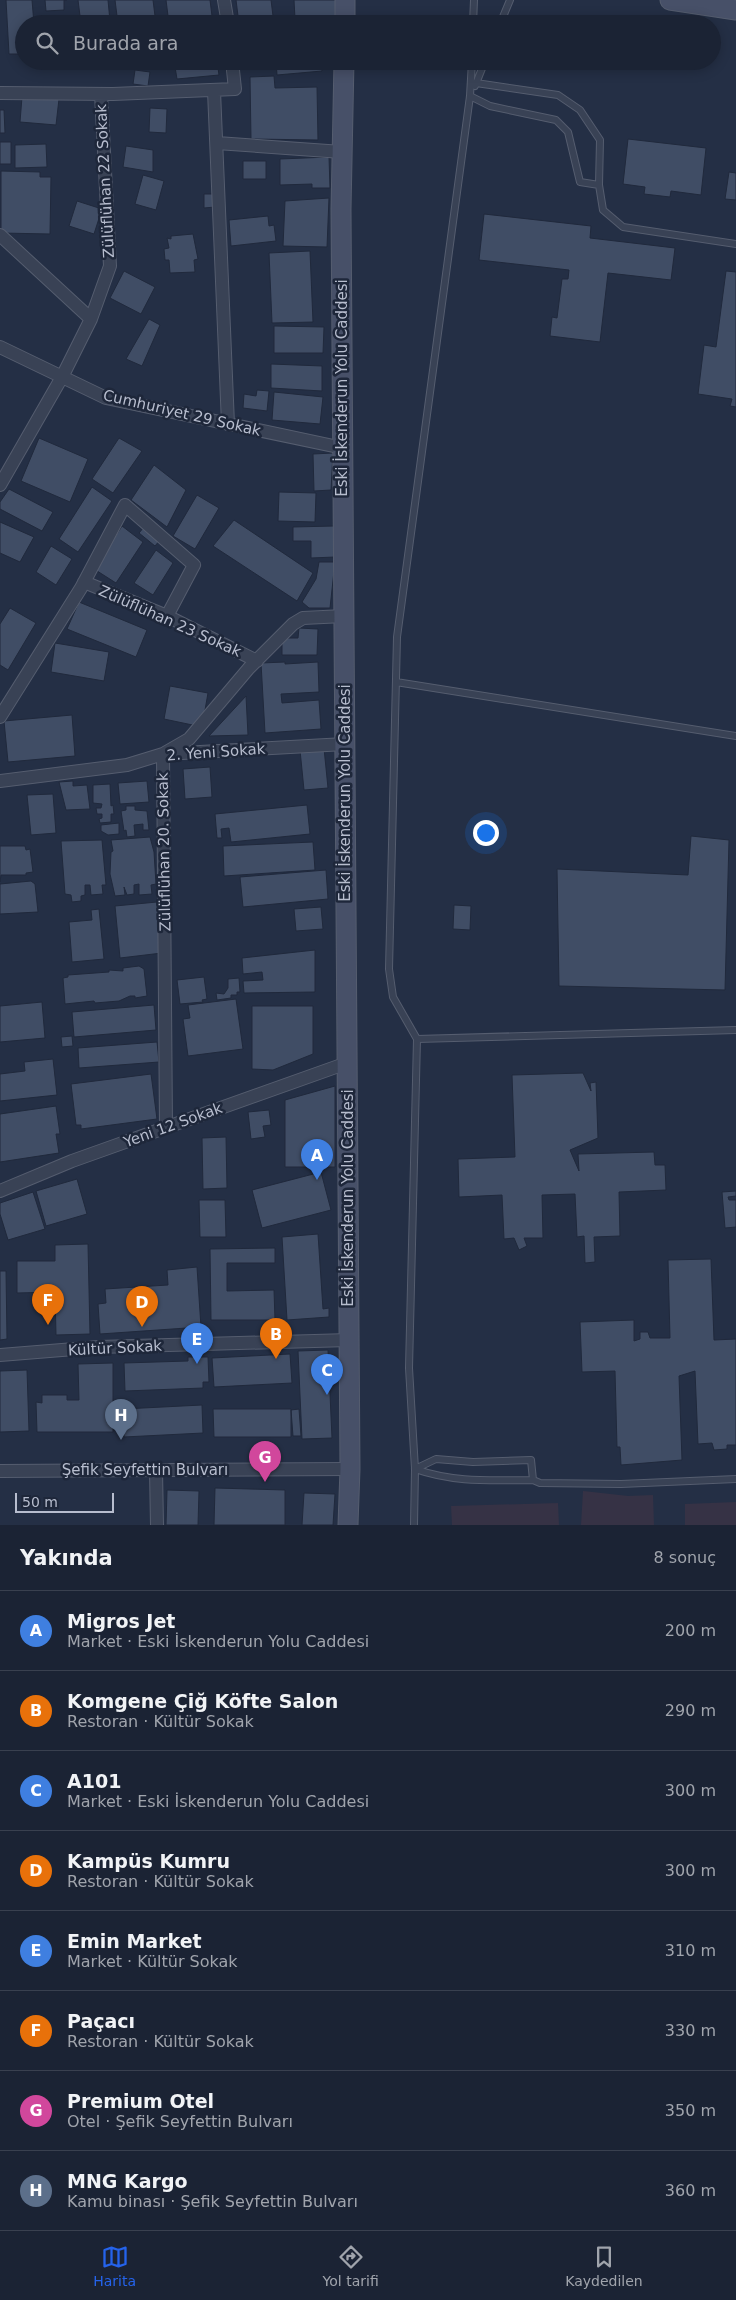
<!DOCTYPE html>
<html lang="tr">
<head>
<meta charset="utf-8">
<style>
	:root { --surface:#1b2334; --page:#242b3c; --text:#f1f3f6; --muted:#a0a4ac; --line:#39404f; --accent:#2563eb }
	body { margin:0; font-family:"DejaVu Sans",sans-serif; background:var(--page); color:var(--text) }
	.scale { position:absolute; left:15px; bottom:12px; width:99px; box-sizing:border-box; padding-left:5px; border:2px solid #b7bdce; border-top:0; font-size:14px; line-height:18px; white-space:nowrap; color:#b7bdce; -webkit-text-stroke:4px #1e273a; paint-order:stroke }
	.you { position:absolute; left:485px; top:832px; width:18px; height:18px; margin:-12px; border:4px solid #fff; border-radius:50%; background:#1a73e8; box-shadow:0 0 0 8px #1a73e833 }
	.badge { display:grid; place-items:center; width:32px; height:32px; border-radius:50%; background:var(--accent); color:#fff; font-size:16px; font-weight:700 }
	.pin { position:absolute; translate:-50% -41px; filter:drop-shadow(0 1px 2px #0008) }
	.pin::after { content:''; position:absolute; top:26px; width:18px; height:15px; background:inherit; clip-path:polygon(0 0,100% 0,50% 100%) }
	.list { margin:0; padding:0; list-style:none }
	h2 { display:flex; justify-content:space-between; align-items:center; height:65px; margin:0; padding:0 20px; font-size:21px }
	h2 small { font-size:16px; font-weight:400; color:var(--muted) }
	.list li { display:grid; grid-template-columns:32px 1fr auto; gap:15px; align-items:center; box-sizing:border-box; height:80px; padding:0 20px; border-top:1px solid var(--line) }
	.list b { display:block; font-size:19px; white-space:nowrap }
	.list p { margin:0; font-size:16px; white-space:nowrap; color:var(--muted) }
	.list em { font-size:16px; font-style:normal; color:var(--muted) }
	.icon { flex:none; width:28px; height:28px; fill:none; stroke:currentColor; stroke-width:2; stroke-linecap:round; stroke-linejoin:round }
	.map { position:relative; flex:none; width:736px; height:1525px; overflow:hidden }
	.search { position:absolute; background:var(--surface); box-shadow:0 2px 12px #0003; left:15px; right:15px; top:15px; height:55px; display:flex; align-items:center; gap:12px; box-sizing:border-box; padding:0 18px; border-radius:28px; color:var(--muted); font-size:19px }
	.sheet { height:705px; background:var(--surface) }
	nav { display:flex; justify-content:space-around; align-items:center; box-sizing:border-box; height:70px; border-top:1px solid var(--line); background:var(--surface); font-size:14px; color:var(--muted) }
	nav a { display:grid; justify-items:center; gap:2px }
	nav .on { color:var(--accent) }
	.map>svg:first-child { display:block }
</style>
</head>
<body>
<div class="map">
<svg width="736" height="1525" viewBox="0 0 736 1525">
	<rect width="100%" height="100%" fill="#242f45"/>
	<path fill="#363245" d="M583,1491L628,1496L653,1495L654,1525H581Z
		M736,1502V1525H685V1504Z
		M558,1503L559,1525H452L451,1506Z"/>
	<path fill="#404d65" stroke="#20293c" d="M6,0H32L34,24H24V54H9Z
		M45,0H67H64V10L46,11Z
		M78,0H108L110,21L101,22V24H81Z
		M115,0H153L156,24H118Z
		M166,0H210L213,24H169Z
		M236,0H271L274,24H239Z
		M294,0H339V18L295,19Z
		M174,61H217L219,75L177,79Z
		M276,61H321L322,71L277,75Z
		M135,70L150,72L148,86L133,84Z
		M274,76L275,88L317,87L318,140L251,139L250,77Z
		M22,97L59,99L56,125L20,122Z
		M150,108L167,109L166,133L149,132Z
		M0,110H4L5,133H0Z
		M628,139L706,148L701,195L671,191L670,197L644,194L645,187L623,184Z
		M0,142H11V164H0Z
		M46,144L47,167L15,168V145Z
		M126,146L153,150V172L123,167Z
		M329,157L330,188H312V184L280,185V159Z
		M243,161H266V179H243Z
		M1,171L40,172V177H51L50,234L1,233Z
		M729,172L736,173V200L725,199Z
		M143,175L164,181L156,210L135,204Z
		M204,194H215V207L204,208Z
		M329,198L327,247L283,246L285,201Z
		M77,201L102,209L94,234L69,226Z
		M484,214L591,226L590,238L675,248L671,280L608,273L600,342L550,336L552,317L557,318L562,279H568L569,270L479,260Z
		M268,216L269,226L274,225L276,241L231,246L229,220Z
		M193,234L198,259L194,260L195,272L170,273L169,260H165L164,249L169,248L167,238L171,239V236Z
		M310,251L313,322L272,323L269,253Z
		M124,271L155,287L141,314L110,298Z
		M726,271L736,272V407L730,406L732,399L698,394L704,345L716,347Z
		M149,319L160,325L142,366L126,359Z
		M274,326L324,327L323,353H274Z
		M271,364L322,366V391L271,388Z
		M257,390L269,391L267,411L243,408L244,394L256,396Z
		M274,392L323,397L320,424L272,420Z
		M39,438L88,459L70,502L21,481Z
		M119,438L142,451L113,493L92,479Z
		M333,453L331,490L314,491L313,454Z
		M154,465L186,490L167,527L131,500Z
		M92,487L112,501L78,552L59,539Z
		M9,489L53,512L42,531L0,509V502Z
		M279,492L316,493L315,522L278,521Z
		M197,495L219,508L195,549L173,536Z
		M234,520L313,573L297,601L213,546Z
		M0,522L34,537L20,562L0,553Z
		M122,526L143,542L116,583L94,569Z
		M334,526L335,557L311,558V541H293V527Z
		M144,527L160,540L155,546L139,533Z
		M51,546L72,559L56,585L36,572Z
		M156,550L173,563L153,595L134,583Z
		M319,562H335L330,608H309L302,602L316,579Z
		M79,602L147,630L136,657L67,629Z
		M10,608L36,623L8,670L0,665V624Z
		M299,628L318,629L317,655H282V638H298Z
		M55,643L109,652L104,681L51,672Z
		M285,662V664L318,662L319,692L281,694L282,703L319,700L321,729L265,733L261,663Z
		M170,686L208,693L202,727L164,719Z
		M246,696L248,735L209,736Z
		M72,715L75,756L8,762L4,721Z
		M324,748L328,788L304,790L300,750Z
		M210,767L212,797L185,799L183,769Z
		M73,781V786L87,785L90,809L66,810L59,782Z
		M147,781L149,802L120,804L118,783Z
		M110,784L111,806L113,805L114,814H111V822L100,823L99,819L102,818V814H97L96,808H101L102,804L93,803V785Z
		M53,794L56,833L31,835L27,795Z
		M307,805L310,834L231,842L229,828L221,829L222,838H217L215,814Z
		M126,806H135V810L147,811L149,830H143V824L134,825L135,836L127,837L126,830L124,831L121,811L126,810Z
		M119,823V834L108,835L101,831V825Z
		M691,836L729,840L725,990L559,986L557,869L688,875Z
		M150,837L154,852L156,884L151,885L152,894L139,895V884L134,885V894L127,895L124,887L125,895L115,896L110,874L111,852L113,851L111,840Z
		M102,840L106,885H102L103,894L91,895L90,885H85V895L81,896V901L72,902L71,895L65,894L61,841Z
		M313,842L315,870L224,876L223,846Z
		M0,846H25L26,850L30,849L33,872L26,873V875H1L0,882Z
		M326,870L328,899L243,907L240,877Z
		M31,881L35,884L38,912L0,914V884Z
		M157,902L162,953L120,958L115,906Z
		M454,905L471,906L470,930L453,929Z
		M321,907L323,929L296,931L294,909Z
		M99,909L104,959L72,962L69,922L92,920L91,910Z
		M315,950V992L244,993L243,981L263,980L262,972L243,974L242,958Z
		M139,966L144,969L147,996L135,998V996H130L119,1001L95,1003L94,1001L65,1004L63,978L68,977V975L109,972V970L123,971V968Z
		M204,977L207,999L202,1000L203,1002L180,1004L177,980Z
		M239,978L240,992H237V995H231V998L217,1000L216,993L224,994L228,988V979Z
		M236,999L243,1049L188,1056L183,1019L190,1018L188,1005Z
		M42,1002L45,1038L0,1042V1006Z
		M154,1005L156,1030L74,1037L72,1012Z
		M252,1006H313V1054L273,1070L252,1069Z
		M72,1036L73,1046L62,1047L61,1037Z
		M157,1042L159,1062L79,1068L78,1048Z
		M53,1059L57,1095L0,1101V1074L25,1071L24,1062Z
		M583,1073L591,1091L590,1083L596,1082L598,1138L570,1150L579,1171L578,1154L654,1152L655,1165H665L666,1190L619,1192L620,1236L594,1237L595,1262L585,1263L584,1236L577,1237L575,1194L542,1195L543,1238H524L527,1246L519,1250L514,1238L504,1239L502,1195L459,1197L458,1159L515,1157L512,1075Z
		M151,1074L157,1119L81,1129V1125H76L71,1084Z
		M335,1086V1167H285V1100Z
		M56,1106L60,1134H56L59,1153L0,1162V1114Z
		M269,1110L271,1125L263,1126L265,1137L251,1139L248,1112Z
		M226,1137L227,1188L203,1189L202,1138Z
		M321,1172L331,1210L262,1228L252,1190Z
		M77,1179L87,1214L46,1226L36,1191Z
		M736,1191V1196L728,1197L729,1200H736V1227L725,1228L722,1192Z
		M33,1192L45,1229L8,1240L0,1214V1203Z
		M199,1200H225L226,1237H200Z
		M318,1234L323,1309L329,1308V1317L287,1320L282,1237Z
		M88,1244L90,1334L56,1335L55,1292L17,1293V1261H55V1245Z
		M275,1248V1263H227V1291L274,1290L275,1320H211L210,1249Z
		M711,1259L714,1340L736,1339V1445H727V1449L714,1450L712,1443L698,1444L695,1371L679,1376L682,1460L621,1465L620,1447H617L615,1371L582,1372L580,1322L634,1320V1341L640,1339V1332H648L650,1338H670L668,1260Z
		M197,1267L201,1327L100,1334L98,1304L106,1303L105,1289L168,1285L167,1270Z
		M0,1271H6L7,1339L0,1340Z
		M328,1350L332,1438L302,1439L298,1351Z
		M290,1354L292,1383L214,1387L212,1358Z
		M188,1357H208L209,1382H203V1388L125,1391L124,1363L188,1361Z
		M113,1363V1432H37L36,1402L42,1403V1395H67V1400H79L78,1364Z
		M27,1370L29,1431L0,1432V1371Z
		M202,1405L203,1433L124,1437L123,1409Z
		M213,1409H291V1437H214Z
		M299,1409L301,1436H293L291,1410Z
		M215,1488L285,1490V1525H214Z
		M167,1490L199,1491L198,1525H166Z
		M304,1493L335,1494L333,1525H302Z"/>
	<g fill="none" stroke-linecap="round" stroke-linejoin="round">
		<g stroke="#555d6f" stroke-width="8">
			<path id="lane" d="M473,24L474,0
				M500,24L510,0
				M472,61L470,96L397,637L389,969L393,997L417,1039L736,1030
				M476,83L558,95L580,110L600,140L599,185L603,210L623,227L736,244
				M475,86L485,61
				M470,96L490,106L556,120L568,132L580,182L599,185
				M396,682L736,736
				M415,1469C455,1483 491,1480 533,1480L540,1483L621,1484L736,1479
				M415,1469L436,1459L473,1462L531,1460L533,1480
				M414,1525L415,1469L409,1368L417,1039"/>
		</g>
		<g stroke="#555d6f" stroke-width="14">
			<path id="street" d="M224,0L228,24
				M214,91L228,424
				M0,93L113,94L235,89L232,61
				M217,143L342,152
				M0,235L91,319
				M0,347L106,398L343,448
				M0,485L62,377L91,319L110,266L101,94
				M84,582L167,616L257,661
				M0,717L81,588L125,505L194,565L167,616
				M0,781L127,765L163,754L345,744
				M166,1127L163,754L189,739L249,668L293,624L303,618L344,616
				M0,1191L72,1161L347,1063
				M0,1355L99,1347L349,1340
				M156,1470L157,1525
				M0,1471L350,1469"/>
		</g>
		<g stroke="#555d6f" stroke-width="21">
			<path id="secondary" d="M670,0L736,10
				M345,24V0
				M344,61L341,209L350,1469L348,1525"/>
		</g>
		<use href="#lane" stroke="#394255" stroke-width="6"/>
		<use href="#street" stroke="#394255" stroke-width="12"/>
		<use href="#secondary" stroke="#475068" stroke-width="19"/>
	</g>
	<g text-anchor="middle" stroke-width="5" stroke-linejoin="round" paint-order="stroke">
		<g font-size="15" fill="#b7bdce" stroke="#1e273a">
			<text transform="translate(105 181) rotate(-93)" y="5">Zülüflühan 22 Sokak</text>
			<text transform="translate(342 388) rotate(-90)" y="5">Eski İskenderun Yolu Caddesi</text>
			<text transform="translate(182 413) rotate(13)" y="5">Cumhuriyet 29 Sokak</text>
			<text transform="translate(170 621) rotate(24)" y="5">Zülüflühan 23 Sokak</text>
			<text transform="translate(216 752) rotate(-4)" y="5">2. Yeni Sokak</text>
			<text transform="translate(345 793) rotate(-90)" y="5">Eski İskenderun Yolu Caddesi</text>
			<text transform="translate(164 852) rotate(-91)" y="5">Zülüflühan 20. Sokak</text>
			<text transform="translate(173 1125) rotate(-20)" y="5">Yeni 12 Sokak</text>
			<text transform="translate(348 1198) rotate(-90)" y="5">Eski İskenderun Yolu Caddesi</text>
			<text transform="translate(115 1348) rotate(-3)" y="5">Kültür Sokak</text>
			<text x="145" y="1475">Şefik Seyfettin Bulvarı</text>
		</g>
	</g>
</svg>
<div class="scale">50 m</div>
<div class="you"></div>
<div class="pin badge" style="left:317px;top:1180px;background:#3f7fe0">A</div>
<div class="pin badge" style="left:276px;top:1359px;background:#e8710a">B</div>
<div class="pin badge" style="left:327px;top:1395px;background:#3f7fe0">C</div>
<div class="pin badge" style="left:142px;top:1327px;background:#e8710a">D</div>
<div class="pin badge" style="left:197px;top:1364px;background:#3f7fe0">E</div>
<div class="pin badge" style="left:48px;top:1325px;background:#e8710a">F</div>
<div class="pin badge" style="left:265px;top:1482px;background:#d1479c">G</div>
<div class="pin badge" style="left:121px;top:1440px;background:#5c6f8a">H</div>
<div class="search"><svg class="icon" aria-label="search" viewBox="0 0 24 24"><circle cx="10" cy="10" r="6"/><path d="M15 15l6 6"/></svg>Burada ara</div>
</div>
<section class="sheet">
<h2>Yakında<small>8 sonuç</small></h2>
<ul class="list">
<li><span class="badge" style="background:#3f7fe0">A</span><div><b>Migros Jet</b><p>Market · Eski İskenderun Yolu Caddesi</p></div><em>200 m</em></li>
<li><span class="badge" style="background:#e8710a">B</span><div><b>Komgene Çiğ Köfte Salon</b><p>Restoran · Kültür Sokak</p></div><em>290 m</em></li>
<li><span class="badge" style="background:#3f7fe0">C</span><div><b>A101</b><p>Market · Eski İskenderun Yolu Caddesi</p></div><em>300 m</em></li>
<li><span class="badge" style="background:#e8710a">D</span><div><b>Kampüs Kumru</b><p>Restoran · Kültür Sokak</p></div><em>300 m</em></li>
<li><span class="badge" style="background:#3f7fe0">E</span><div><b>Emin Market</b><p>Market · Kültür Sokak</p></div><em>310 m</em></li>
<li><span class="badge" style="background:#e8710a">F</span><div><b>Paçacı</b><p>Restoran · Kültür Sokak</p></div><em>330 m</em></li>
<li><span class="badge" style="background:#d1479c">G</span><div><b>Premium Otel</b><p>Otel · Şefik Seyfettin Bulvarı</p></div><em>350 m</em></li>
<li><span class="badge" style="background:#5c6f8a">H</span><div><b>MNG Kargo</b><p>Kamu binası · Şefik Seyfettin Bulvarı</p></div><em>360 m</em></li>
</ul>
</section>
<nav>
<a class="on"><svg class="icon" aria-label="map" viewBox="0 0 24 24"><path d="M3 6l6-2 6 2 6-2v14l-6 2-6-2-6 2zM9 4v14M15 6v14"/></svg>Harita</a>
<a><svg class="icon" aria-label="directions" viewBox="0 0 24 24"><path d="M12 3l9 9-9 9-9-9zM9 14v-3h6M13 9l2 2-2 2"/></svg>Yol tarifi</a>
<a><svg class="icon" aria-label="saved" viewBox="0 0 24 24"><path d="M7 4h10v16l-5-4-5 4z"/></svg>Kaydedilen</a>
</nav>
</body>
</html>
